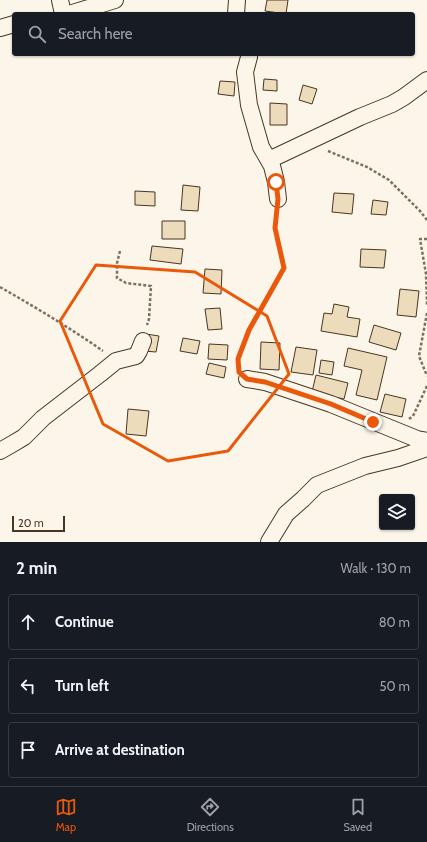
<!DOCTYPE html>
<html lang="en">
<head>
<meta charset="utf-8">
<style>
	:root { --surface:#171b24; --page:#242831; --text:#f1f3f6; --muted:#9ea1a6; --line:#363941; --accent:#ea580c }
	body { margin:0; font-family:Cabin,sans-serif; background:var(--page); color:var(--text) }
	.controls { position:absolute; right:12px; bottom:12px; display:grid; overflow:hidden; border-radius:4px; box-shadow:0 1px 3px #0004 }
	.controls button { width:36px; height:36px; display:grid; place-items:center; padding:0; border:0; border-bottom:1px solid var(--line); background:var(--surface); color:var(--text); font:20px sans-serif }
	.scale { position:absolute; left:12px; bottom:10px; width:53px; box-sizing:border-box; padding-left:4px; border:2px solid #4a3520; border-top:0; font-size:11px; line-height:14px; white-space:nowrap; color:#4a3520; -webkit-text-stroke:3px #fbf6e9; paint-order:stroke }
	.stop { position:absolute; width:12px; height:12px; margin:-9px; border:3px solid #ea580c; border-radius:50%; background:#fff }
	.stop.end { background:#ea580c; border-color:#fff; box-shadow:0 1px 4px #0008 }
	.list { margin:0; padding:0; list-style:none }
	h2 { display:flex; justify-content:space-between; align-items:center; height:52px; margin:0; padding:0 16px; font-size:17px }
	h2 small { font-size:13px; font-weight:400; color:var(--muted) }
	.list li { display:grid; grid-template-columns:26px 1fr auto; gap:12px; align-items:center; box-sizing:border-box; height:56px; margin:0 8px 8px; padding:0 8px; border:1px solid var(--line); border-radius:4px }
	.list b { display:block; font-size:15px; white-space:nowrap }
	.list em { font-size:13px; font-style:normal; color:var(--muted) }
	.icon { flex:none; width:22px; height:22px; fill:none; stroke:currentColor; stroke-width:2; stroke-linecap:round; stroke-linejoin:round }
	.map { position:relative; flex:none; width:427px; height:542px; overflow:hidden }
	.search { position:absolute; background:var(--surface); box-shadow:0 1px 3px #0004; left:12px; right:12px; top:12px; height:44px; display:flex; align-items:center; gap:10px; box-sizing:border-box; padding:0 14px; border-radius:4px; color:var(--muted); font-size:15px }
	.sheet { height:244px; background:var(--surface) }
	nav { display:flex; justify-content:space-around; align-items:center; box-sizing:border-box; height:56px; border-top:1px solid var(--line); background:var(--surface); font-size:11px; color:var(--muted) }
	nav a { display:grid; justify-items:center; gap:2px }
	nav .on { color:var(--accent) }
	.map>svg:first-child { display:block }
</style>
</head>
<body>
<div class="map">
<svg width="427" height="542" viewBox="0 0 427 542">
	<rect width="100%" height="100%" fill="#fbf6e9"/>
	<path fill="#ecdcbc" stroke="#4a3520" d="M267,0H288L286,14L265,11Z
		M264,79L277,80V91L263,90Z
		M220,81L235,82L234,96L218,94Z
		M303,85L317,89L312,104L299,100Z
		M270,103L287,104V125H270Z
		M183,185L200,187L198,211L181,210Z
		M135,191L155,192V206L135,205Z
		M334,193L354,194L352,214L332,212Z
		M373,200L388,202L386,215L371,214Z
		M162,221H185V239H162Z
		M152,246L183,249L181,264L150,260Z
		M361,249L386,250L384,268L360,267Z
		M205,269L222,270L221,294L203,293Z
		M400,289L419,291L416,317L397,315Z
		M334,304L349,307L347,317L360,319L357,337L321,331L324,313L332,314Z
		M220,308L222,329L208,330L205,309Z
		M374,325L401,333L396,350L369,342Z
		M146,334L159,336L156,352L144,351Z
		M183,338L200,341L197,354L180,351Z
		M261,342L280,343L279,370L260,369Z
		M209,344L228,345L227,360L208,359Z
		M296,347L317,350L313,375L291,372Z
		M348,348L387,357L377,400L356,395L362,370L344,366Z
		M321,360L334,362L332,375L319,373Z
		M209,363L226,367L224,378L206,374Z
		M316,375L348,383L344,399L312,392Z
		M385,394L406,399L402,417L380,412Z
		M128,409L149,411L146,436L126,434Z"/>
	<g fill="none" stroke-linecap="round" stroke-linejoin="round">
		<g stroke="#4a3520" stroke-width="18">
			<path id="street" d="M60,0L63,14
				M69,14L115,0
				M236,14L237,0
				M0,28L14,24
				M249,54V57L245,72L249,105L261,147L272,166L276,182L278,199
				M269,160L360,117L392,104L404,97L427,80
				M247,379L265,382L331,404L417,439L427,441
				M0,451L14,443L24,437L43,418L100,374L116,361L136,356L139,351L143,341
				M269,542L286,514L303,499L317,485L365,466L398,458L427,448"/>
		</g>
		<path stroke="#7f6f5c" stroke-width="2.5" stroke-dasharray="3 2" stroke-linecap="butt" d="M328,151L367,167L389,180L420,211L427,220
			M427,239H420L426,274L427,305
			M120,251L117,263V278L126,283L151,286L149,319L147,325
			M0,287C35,307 70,328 103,351
			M427,313L419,356L427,376
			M239,366L238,359L249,330L270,293L284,268L275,228L276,216
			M409,419L413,416L427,386"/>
		<use href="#street" stroke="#fbf6e9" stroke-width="16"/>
	</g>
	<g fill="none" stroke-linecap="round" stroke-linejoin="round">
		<path stroke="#ea580c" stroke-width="5" d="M276,182L278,199L275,228L284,268L270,293L249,330L238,359L239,372L247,379L265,382L331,404L373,422"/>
	</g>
	<path fill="none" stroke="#e8590c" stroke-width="3" stroke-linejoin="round" d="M96,265L195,272L267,316L289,374L228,451L168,461L103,424L60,321Z"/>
</svg>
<div class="controls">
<button><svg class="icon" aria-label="layers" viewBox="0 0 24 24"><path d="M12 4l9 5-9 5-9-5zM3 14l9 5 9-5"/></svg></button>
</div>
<div class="scale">20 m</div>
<div class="stop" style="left:276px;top:182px"></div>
<div class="stop end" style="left:373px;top:422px"></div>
<div class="search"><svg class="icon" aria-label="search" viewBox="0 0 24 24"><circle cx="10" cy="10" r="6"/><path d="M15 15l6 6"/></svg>Search here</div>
</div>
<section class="sheet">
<h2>2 min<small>Walk · 130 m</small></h2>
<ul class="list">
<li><svg class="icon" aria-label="ahead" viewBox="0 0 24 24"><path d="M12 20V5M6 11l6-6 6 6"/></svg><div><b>Continue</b></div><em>80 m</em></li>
<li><svg class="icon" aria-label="left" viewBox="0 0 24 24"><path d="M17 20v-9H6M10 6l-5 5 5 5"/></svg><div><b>Turn left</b></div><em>50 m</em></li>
<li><svg class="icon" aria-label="arrive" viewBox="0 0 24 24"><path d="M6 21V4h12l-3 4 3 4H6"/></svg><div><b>Arrive at destination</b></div></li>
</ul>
</section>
<nav>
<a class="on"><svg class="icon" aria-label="map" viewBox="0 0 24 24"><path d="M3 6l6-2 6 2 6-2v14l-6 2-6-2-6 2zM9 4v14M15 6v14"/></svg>Map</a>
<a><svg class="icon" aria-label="directions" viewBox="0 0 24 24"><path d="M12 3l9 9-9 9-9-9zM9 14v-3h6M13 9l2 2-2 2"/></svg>Directions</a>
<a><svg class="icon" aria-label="saved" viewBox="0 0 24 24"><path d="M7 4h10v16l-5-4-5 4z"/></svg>Saved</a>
</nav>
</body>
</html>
